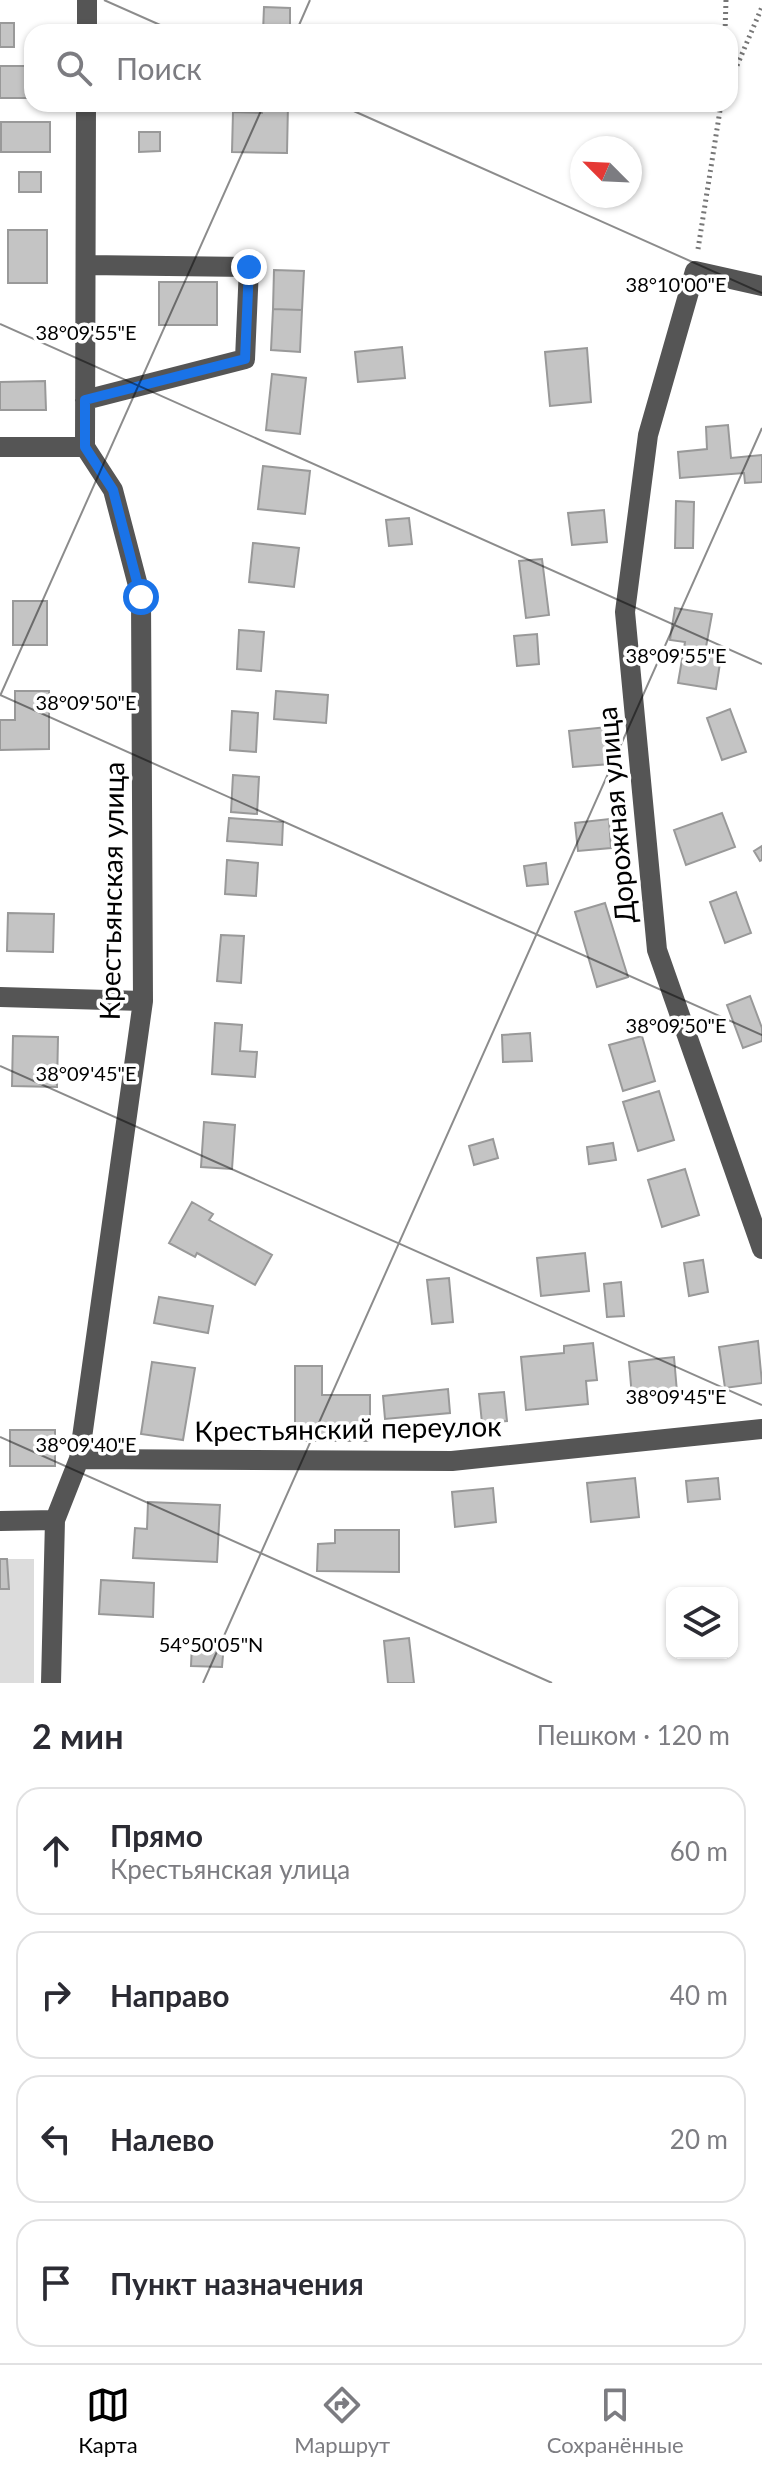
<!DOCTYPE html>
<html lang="ru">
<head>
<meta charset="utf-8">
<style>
	:root { --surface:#fff; --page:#f2f2f3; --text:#2b2b33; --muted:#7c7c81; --line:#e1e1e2; --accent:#000 }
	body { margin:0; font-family:Lato,sans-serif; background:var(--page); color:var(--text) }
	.controls { position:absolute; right:24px; bottom:24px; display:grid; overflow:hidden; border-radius:16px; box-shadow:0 2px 6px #0004 }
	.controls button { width:72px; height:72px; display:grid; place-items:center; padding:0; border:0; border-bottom:2px solid var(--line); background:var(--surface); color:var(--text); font:40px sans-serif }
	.compass { position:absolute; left:570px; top:136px; width:72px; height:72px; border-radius:50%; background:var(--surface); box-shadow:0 2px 6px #0004; rotate:294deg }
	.stop { position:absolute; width:24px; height:24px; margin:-18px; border:6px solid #1a73e8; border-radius:50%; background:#fff }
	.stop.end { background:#1a73e8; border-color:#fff; box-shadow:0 2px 8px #0008 }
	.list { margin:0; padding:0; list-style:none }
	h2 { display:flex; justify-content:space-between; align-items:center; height:104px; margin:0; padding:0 32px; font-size:34px }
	h2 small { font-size:26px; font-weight:400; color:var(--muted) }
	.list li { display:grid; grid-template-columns:52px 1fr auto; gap:24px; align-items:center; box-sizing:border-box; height:128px; margin:0 16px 16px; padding:0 16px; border:2px solid var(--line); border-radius:24px }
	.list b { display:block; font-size:30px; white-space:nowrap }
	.list p { margin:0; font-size:26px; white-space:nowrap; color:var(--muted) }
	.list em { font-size:26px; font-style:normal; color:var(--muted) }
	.icon { flex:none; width:44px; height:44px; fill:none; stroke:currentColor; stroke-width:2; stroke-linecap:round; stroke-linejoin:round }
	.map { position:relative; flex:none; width:762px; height:1683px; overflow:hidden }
	.search { position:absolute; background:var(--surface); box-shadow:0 2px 6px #0004; left:24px; right:24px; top:24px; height:88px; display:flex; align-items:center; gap:20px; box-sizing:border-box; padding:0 28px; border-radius:24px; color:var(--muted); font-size:30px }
	.sheet { height:680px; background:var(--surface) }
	nav { display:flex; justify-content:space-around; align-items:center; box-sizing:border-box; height:112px; border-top:2px solid var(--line); background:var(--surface); font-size:22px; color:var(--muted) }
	nav a { display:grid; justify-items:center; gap:4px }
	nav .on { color:var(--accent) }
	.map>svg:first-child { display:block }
</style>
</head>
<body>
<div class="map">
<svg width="762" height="1683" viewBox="0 0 762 1683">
	<rect width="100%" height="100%" fill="#fff"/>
	<path fill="#dcdcdc" d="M0,1559H34V1683H0Z"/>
	<path fill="#c4c4c4" stroke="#999" stroke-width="2" d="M264,7L290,8V32H263Z
		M0,23H14V47H0Z
		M0,66H32V98H0Z
		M262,104H288L287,153L232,152L233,112L262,113Z
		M1,122H50V152H1Z
		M139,132H160V151L139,152Z
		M19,172H41V192H19Z
		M8,230H47V283H8Z
		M274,270L304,271L302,310L273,309Z
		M159,282H217V325H159Z
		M273,309L302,310L300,352L271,350Z
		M402,347L405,378L358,382L355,352Z
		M587,348L591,402L550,406L545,352Z
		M272,374L306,378L300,434L266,430Z
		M45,381L46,410H0V382Z
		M728,425L731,458L762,455V482L745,483L744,473L680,478L678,452L707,449L706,427Z
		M263,466L310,471L305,514L258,509Z
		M676,501L694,502L693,548H675Z
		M604,510L607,542L572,545L568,513Z
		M409,518L412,544L389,546L386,520Z
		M253,543L299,548L294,587L249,582Z
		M542,559L549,615L526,618L519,561Z
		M13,601H47V645H13Z
		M675,608L712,614L706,647L722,650L716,689L678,683L685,642L670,640Z
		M239,630L264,632L261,671L237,669Z
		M537,634L539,664L517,666L514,636Z
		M15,691H49V749L0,750V720H15Z
		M276,691L328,695L326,723L274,719Z
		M730,709L746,752L722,760L707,718Z
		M232,711L258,713L256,752L230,750Z
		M607,727L610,764L573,767L569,731Z
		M233,775L259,777L257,814L231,812Z
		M722,813L735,847L686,865L674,830Z
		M229,818L283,822L282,845L227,841Z
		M609,819L611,848L578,851L575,823Z
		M762,846V860L760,861L754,851Z
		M227,860L258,863L256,896L225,894Z
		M546,863L548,884L527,886L524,866Z
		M736,892L751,933L725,943L710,902Z
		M605,903L628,977L597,987L575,912Z
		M8,913L54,914L53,952L7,951Z
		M221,935L244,936L241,983L217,981Z
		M750,996L762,1028V1041L743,1048L727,1005Z
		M215,1023L242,1025L240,1051L257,1052L255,1077L212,1074Z
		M530,1033L532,1061L503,1062L502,1035Z
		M13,1036L58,1037L57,1087L12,1086Z
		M642,1036L655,1081L623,1091L609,1045Z
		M659,1091L674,1140L638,1151L623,1102Z
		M204,1122L235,1125L232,1169L201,1167Z
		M493,1139L498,1158L474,1165L469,1146Z
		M613,1143L616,1160L589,1164L587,1147Z
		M685,1169L699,1215L662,1227L648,1180Z
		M192,1202L213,1214L209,1220L272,1255L255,1285L197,1253L195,1257L169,1243Z
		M585,1253L589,1291L541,1296L537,1258Z
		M703,1260L708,1292L689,1296L684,1263Z
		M449,1278L453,1322L432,1324L427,1280Z
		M621,1282L624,1316L607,1317L604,1284Z
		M159,1297L213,1306L208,1333L154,1323Z
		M758,1341L762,1383L725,1388L719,1347Z
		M593,1343L597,1380L586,1381L588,1404L526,1410L521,1357L564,1353V1346Z
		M674,1357L677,1392L632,1397L629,1362Z
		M152,1362L195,1368L183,1440L141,1434Z
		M295,1366H322V1395H370V1441H295Z
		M448,1389L450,1413L385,1419L383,1396Z
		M504,1392L507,1421L482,1423L479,1394Z
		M10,1430H55V1466H10Z
		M635,1478L639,1517L591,1522L587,1483Z
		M718,1478L720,1499L688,1502L686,1481Z
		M493,1488L496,1522L455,1527L452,1492Z
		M148,1502L220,1505L217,1562L133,1558L135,1528L147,1529Z
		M335,1530H399V1572L317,1571L318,1544L335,1543Z
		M0,1559H7L9,1589H0Z
		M101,1580L154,1583L153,1617L99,1614Z
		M409,1638L414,1683H388L384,1641Z
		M192,1642L224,1643L222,1667L191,1666Z"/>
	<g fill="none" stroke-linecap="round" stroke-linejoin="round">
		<path stroke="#777" stroke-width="5" stroke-dasharray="2 4" stroke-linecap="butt" d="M725,32L726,0
			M730,82L762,7
			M698,249L721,104"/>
		<path stroke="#555" stroke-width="20" d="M87,32V0
			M762,286L695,271L648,435L625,612L657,950L762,1249
			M85,400L245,359L249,267L86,265
			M0,447H85
			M0,997L143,1001
			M79,1459L452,1461L762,1429
			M0,1521L55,1520
			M51,1683L55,1520L79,1459L143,1001L141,597L113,490L85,447L86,104"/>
	</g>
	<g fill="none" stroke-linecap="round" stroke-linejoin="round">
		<path stroke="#1a73e8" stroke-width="10" d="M141,597L113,490L85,447V400L245,359L249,267"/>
	</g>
	<path fill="none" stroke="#000" stroke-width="2" stroke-opacity="0.45" d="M104,0L176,32M296,32L310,0M338,104L762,293M0,324L762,664M0,695L762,1035M0,696L264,104M0,1066L762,1405M0,1437L552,1683M203,1683L762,428"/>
	<g text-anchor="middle" stroke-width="7" stroke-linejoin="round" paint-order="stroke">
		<g font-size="28" fill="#000" stroke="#fff">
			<text transform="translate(616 815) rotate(-95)" y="10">Дорожная улица</text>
			<text transform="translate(112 891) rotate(-89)" y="10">Крестьянская улица</text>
			<text transform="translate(348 1429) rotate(-1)" y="10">Крестьянский переулок</text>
		</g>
	</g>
	<g font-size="20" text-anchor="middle" fill="#000" stroke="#fff" stroke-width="7" stroke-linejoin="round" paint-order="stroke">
		<text x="676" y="292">38°10'00"E</text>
		<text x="86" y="340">38°09'55"E</text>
		<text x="676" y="663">38°09'55"E</text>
		<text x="86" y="710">38°09'50"E</text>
		<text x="676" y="1033">38°09'50"E</text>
		<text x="86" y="1081">38°09'45"E</text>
		<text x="676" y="1404">38°09'45"E</text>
		<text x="86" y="1452">38°09'40"E</text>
		<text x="211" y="1652">54°50'05"N</text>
	</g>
</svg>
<div class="controls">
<button><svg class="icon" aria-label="layers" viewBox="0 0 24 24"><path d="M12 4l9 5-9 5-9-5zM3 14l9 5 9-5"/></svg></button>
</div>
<svg class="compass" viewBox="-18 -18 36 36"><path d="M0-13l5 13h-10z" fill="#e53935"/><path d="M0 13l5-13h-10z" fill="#7c7c81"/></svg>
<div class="stop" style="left:141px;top:597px"></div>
<div class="stop end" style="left:249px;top:267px"></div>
<div class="search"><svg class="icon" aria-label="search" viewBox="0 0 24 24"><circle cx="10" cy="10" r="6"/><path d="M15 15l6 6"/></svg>Поиск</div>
</div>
<section class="sheet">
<h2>2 мин<small>Пешком · 120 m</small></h2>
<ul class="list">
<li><svg class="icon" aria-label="ahead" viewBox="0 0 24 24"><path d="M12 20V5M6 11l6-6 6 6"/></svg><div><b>Прямо</b><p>Крестьянская улица</p></div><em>60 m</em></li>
<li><svg class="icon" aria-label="right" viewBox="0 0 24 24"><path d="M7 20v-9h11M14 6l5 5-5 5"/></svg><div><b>Направо</b></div><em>40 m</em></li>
<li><svg class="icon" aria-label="left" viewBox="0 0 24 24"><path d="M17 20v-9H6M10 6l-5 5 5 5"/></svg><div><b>Налево</b></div><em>20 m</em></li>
<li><svg class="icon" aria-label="arrive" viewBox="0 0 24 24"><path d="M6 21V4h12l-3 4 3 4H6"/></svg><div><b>Пункт назначения</b></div></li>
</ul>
</section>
<nav>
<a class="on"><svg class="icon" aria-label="map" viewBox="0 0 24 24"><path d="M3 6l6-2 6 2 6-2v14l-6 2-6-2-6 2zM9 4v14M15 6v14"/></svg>Карта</a>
<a><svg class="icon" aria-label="directions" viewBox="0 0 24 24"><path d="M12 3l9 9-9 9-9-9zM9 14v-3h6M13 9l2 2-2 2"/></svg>Маршрут</a>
<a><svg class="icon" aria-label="saved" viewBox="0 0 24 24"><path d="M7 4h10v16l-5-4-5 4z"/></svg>Сохранённые</a>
</nav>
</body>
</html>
